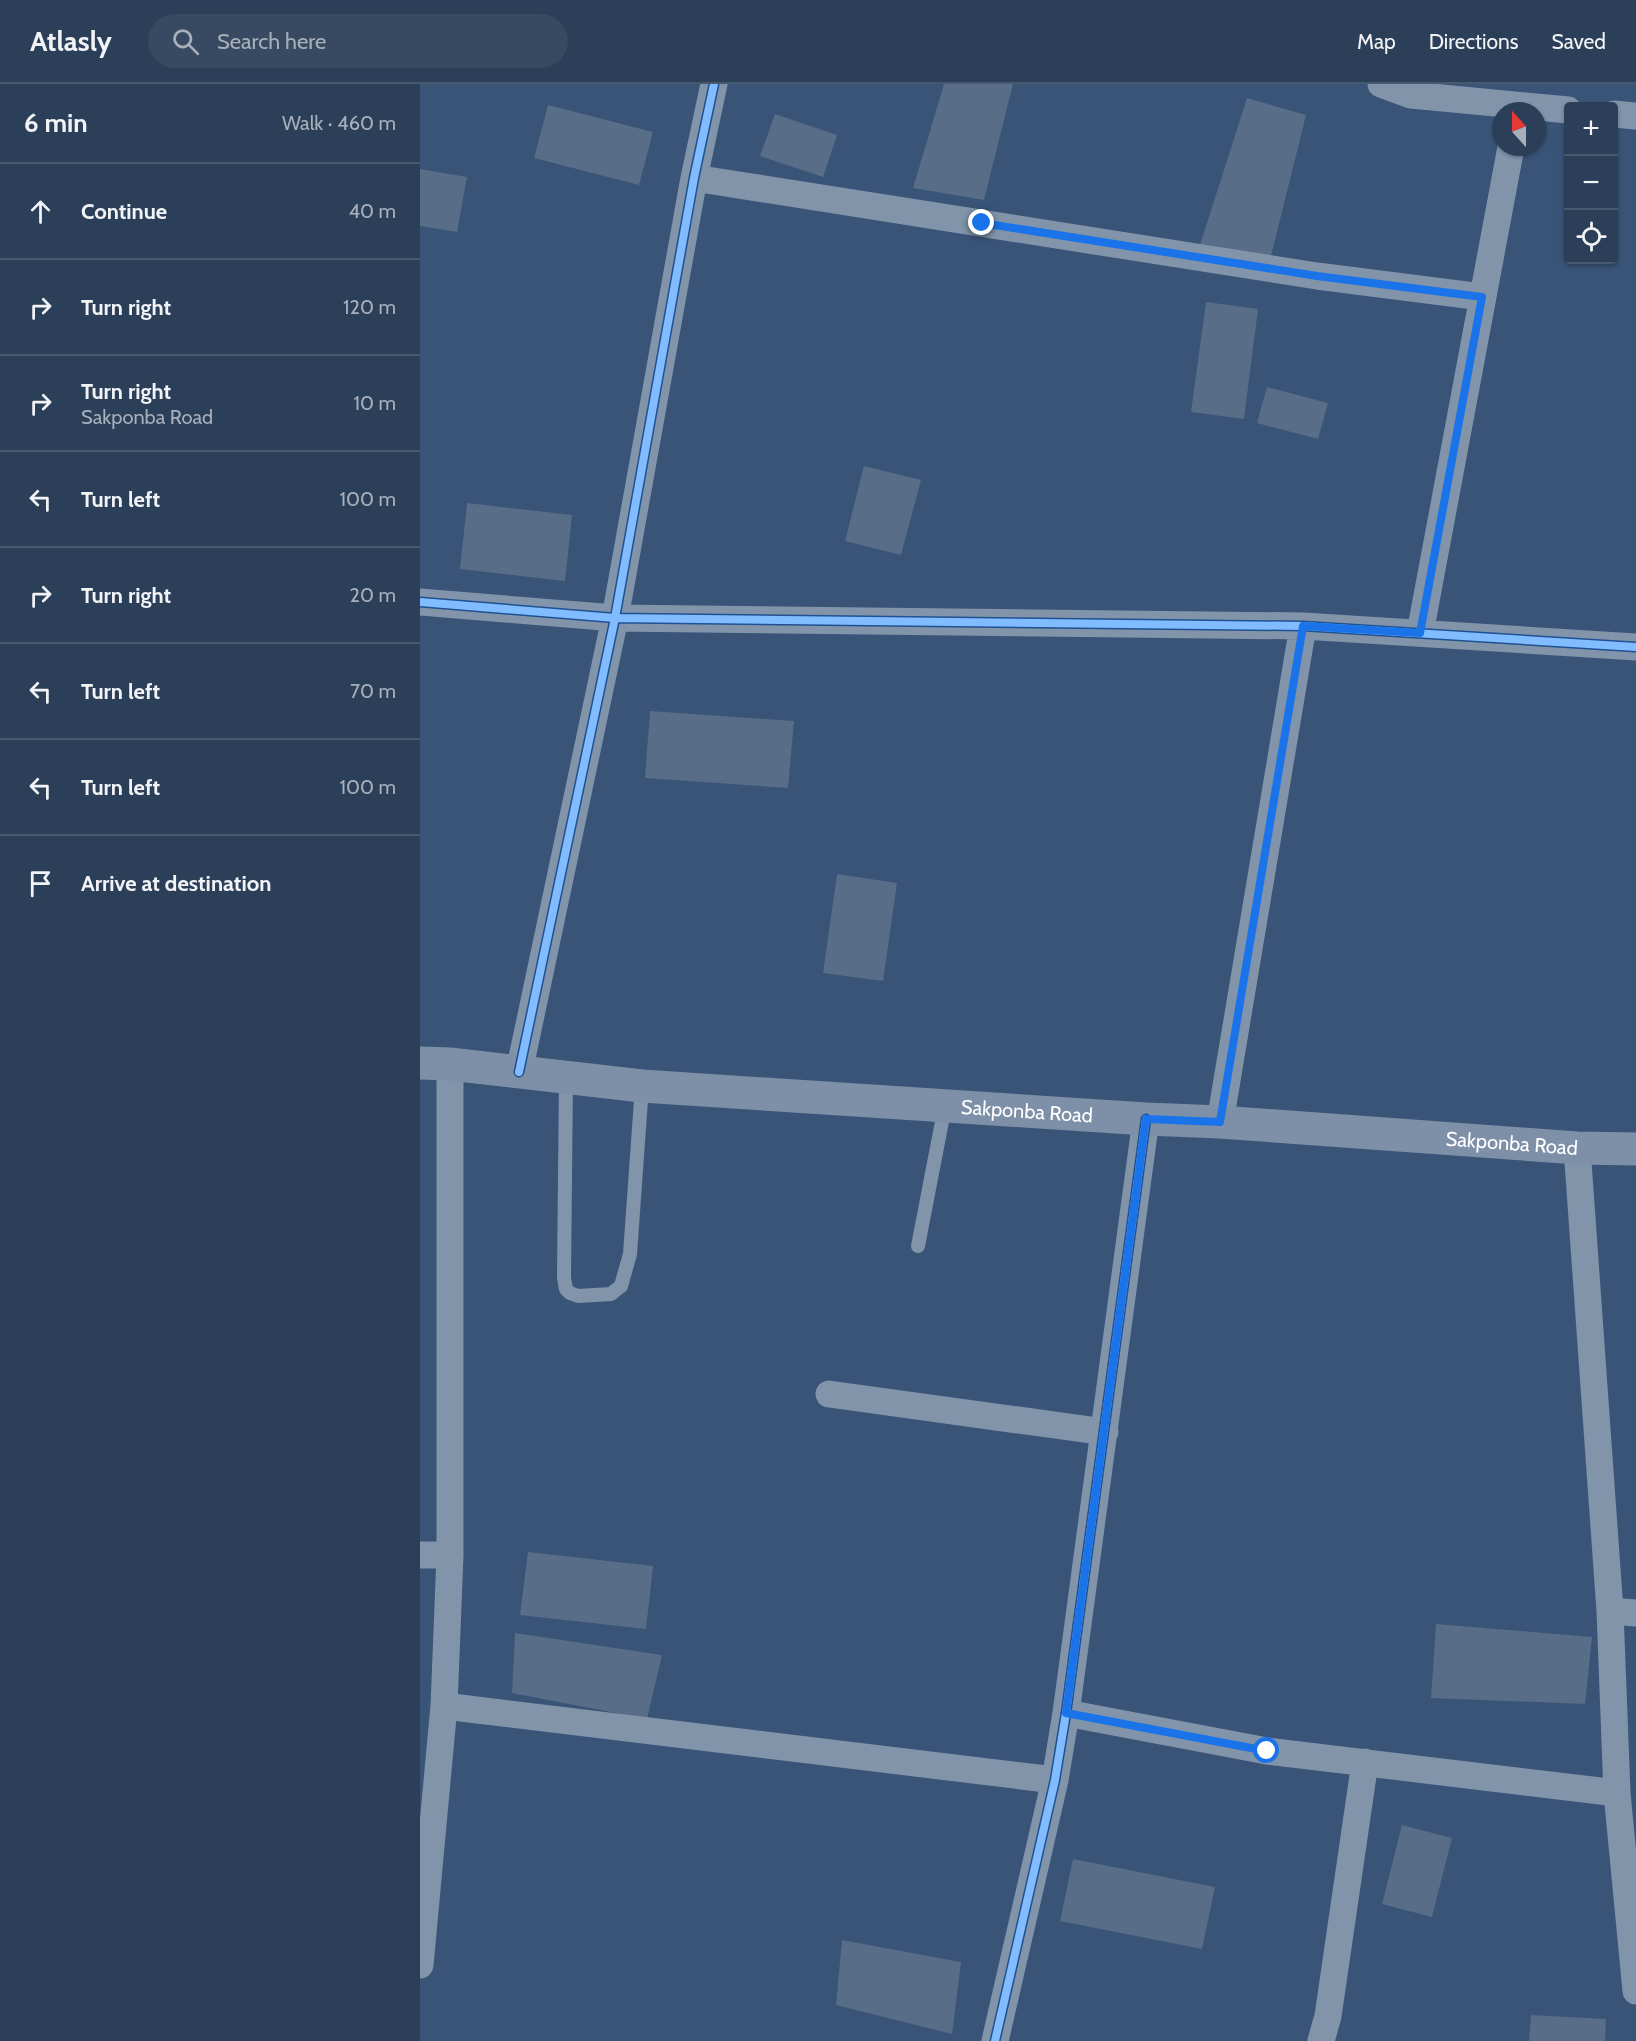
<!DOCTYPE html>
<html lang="en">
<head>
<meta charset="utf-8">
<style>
	:root { --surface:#2b3f59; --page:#374a62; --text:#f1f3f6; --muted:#a6afba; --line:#47586f }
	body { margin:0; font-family:Cabin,sans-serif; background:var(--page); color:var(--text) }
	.controls { position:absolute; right:18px; top:18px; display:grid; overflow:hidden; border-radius:6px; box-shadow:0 2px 4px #0004 }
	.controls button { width:54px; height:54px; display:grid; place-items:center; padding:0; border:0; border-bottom:2px solid var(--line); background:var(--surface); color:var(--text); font:30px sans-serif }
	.compass { position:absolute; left:1072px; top:18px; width:54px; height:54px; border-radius:50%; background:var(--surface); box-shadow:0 2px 4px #0004; rotate:339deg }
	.stop { position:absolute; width:18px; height:18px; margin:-14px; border:4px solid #1a73e8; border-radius:50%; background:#fff }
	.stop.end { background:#1a73e8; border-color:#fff; box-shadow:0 2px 6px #0008 }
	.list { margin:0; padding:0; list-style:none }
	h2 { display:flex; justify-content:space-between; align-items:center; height:78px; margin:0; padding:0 24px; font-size:26px }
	h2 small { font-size:20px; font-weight:400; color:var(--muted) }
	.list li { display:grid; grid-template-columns:39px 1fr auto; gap:18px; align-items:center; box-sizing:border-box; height:96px; padding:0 24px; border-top:2px solid var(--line) }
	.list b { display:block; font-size:22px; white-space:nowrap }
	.list p { margin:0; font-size:20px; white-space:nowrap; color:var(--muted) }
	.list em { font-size:20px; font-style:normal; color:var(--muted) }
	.icon { flex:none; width:33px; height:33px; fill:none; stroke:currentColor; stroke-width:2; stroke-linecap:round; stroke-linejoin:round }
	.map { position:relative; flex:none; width:1216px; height:1957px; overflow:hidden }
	header { display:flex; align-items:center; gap:36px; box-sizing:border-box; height:84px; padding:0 30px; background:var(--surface); border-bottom:2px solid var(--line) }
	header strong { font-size:28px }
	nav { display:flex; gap:33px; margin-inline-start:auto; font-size:21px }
	.search { width:420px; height:54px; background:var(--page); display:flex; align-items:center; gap:15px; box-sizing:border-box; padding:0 21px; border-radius:33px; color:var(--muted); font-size:22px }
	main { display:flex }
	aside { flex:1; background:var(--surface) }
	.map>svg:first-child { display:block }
</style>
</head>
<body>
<header>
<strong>Atlasly</strong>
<div class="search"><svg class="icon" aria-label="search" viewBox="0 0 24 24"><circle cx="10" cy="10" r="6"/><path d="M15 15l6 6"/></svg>Search here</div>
<nav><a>Map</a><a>Directions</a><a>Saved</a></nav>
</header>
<main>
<aside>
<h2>6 min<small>Walk · 460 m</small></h2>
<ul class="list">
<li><svg class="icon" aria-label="ahead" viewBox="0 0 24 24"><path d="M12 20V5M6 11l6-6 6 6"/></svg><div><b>Continue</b></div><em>40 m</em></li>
<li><svg class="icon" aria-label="right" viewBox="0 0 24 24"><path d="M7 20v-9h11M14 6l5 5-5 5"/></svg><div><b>Turn right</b></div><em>120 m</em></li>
<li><svg class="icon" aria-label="right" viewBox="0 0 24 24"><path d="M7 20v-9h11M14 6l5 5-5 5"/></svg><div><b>Turn right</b><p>Sakponba Road</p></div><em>10 m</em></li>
<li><svg class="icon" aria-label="left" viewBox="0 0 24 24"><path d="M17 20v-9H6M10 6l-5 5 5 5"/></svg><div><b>Turn left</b></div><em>100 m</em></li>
<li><svg class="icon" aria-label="right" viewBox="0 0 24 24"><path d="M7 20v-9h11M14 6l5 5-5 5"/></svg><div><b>Turn right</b></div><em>20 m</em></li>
<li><svg class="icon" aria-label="left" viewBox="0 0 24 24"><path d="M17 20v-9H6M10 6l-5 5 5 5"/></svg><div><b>Turn left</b></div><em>70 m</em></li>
<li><svg class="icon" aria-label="left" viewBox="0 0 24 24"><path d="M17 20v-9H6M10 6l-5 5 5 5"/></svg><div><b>Turn left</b></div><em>100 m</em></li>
<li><svg class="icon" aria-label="arrive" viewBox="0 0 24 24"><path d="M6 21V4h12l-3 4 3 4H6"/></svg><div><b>Arrive at destination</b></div></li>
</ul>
</aside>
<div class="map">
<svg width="1216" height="1957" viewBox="0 0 1216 1957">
	<rect width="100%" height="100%" fill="#395477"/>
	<path fill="#576d88" d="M524,0H593L564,116L493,104Z
		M827,14L886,31L850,176L779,164Z
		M128,21L233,48L219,101L114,74Z
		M355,30L417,51L403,93L340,72Z
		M0,85L47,93L37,148L0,142Z
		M786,218L838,225L824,335L771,328Z
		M847,303L908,319L898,355L837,339Z
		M444,382L501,396L481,471L425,457Z
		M47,419L152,431L145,497L40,485Z
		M230,627L374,637L368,704L225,694Z
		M417,790L477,799L463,897L403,889Z
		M108,1468L233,1482L226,1545L100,1531Z
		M1016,1540L1172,1553L1165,1620L1011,1614Z
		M95,1549L242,1571L227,1635L92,1609Z
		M982,1741L1032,1754L1012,1833L962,1820Z
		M653,1775L795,1803L782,1865L640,1837Z
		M422,1856L541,1878L532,1950L416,1921Z
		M1111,1931L1186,1935L1185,1957H1109Z"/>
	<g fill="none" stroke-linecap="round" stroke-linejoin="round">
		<path stroke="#8194aa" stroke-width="14" d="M146,993L144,1194L146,1205L150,1209L158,1212L191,1210L201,1202L210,1170L222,1002
			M498,1162L525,1022"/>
		<path stroke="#8194aa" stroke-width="27" d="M961,0L991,11L1148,26
			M1194,30L1216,32
			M274,94L897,192L1062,213
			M0,518L195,534L883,542L1216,563
			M1000,549L1091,63
			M99,988L195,534L274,94L294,0
			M800,1038L883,542
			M1157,1064L1190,1527L1197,1709L1216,1907
			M409,1310L685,1348
			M0,1471H30
			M1190,1527L1216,1529
			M24,1622L635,1696
			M646,1629L847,1667L1197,1709
			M0,1881L24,1622L30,1471V980
			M575,1957L635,1696L646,1629L726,1035
			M901,1957L908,1932L945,1678"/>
		<path stroke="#7d90a7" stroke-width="33" id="s1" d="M0,979L30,980L222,1002L726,1035L800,1038L1157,1064L1216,1065"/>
		<g stroke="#205190" stroke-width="11">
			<path id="cycleway" d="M0,518L195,534L883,542L1216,563
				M99,988L195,534L274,94L294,0
				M575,1957L635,1696L646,1629L726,1035"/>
		</g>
		<use href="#cycleway" stroke="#80bcff" stroke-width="8"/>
	</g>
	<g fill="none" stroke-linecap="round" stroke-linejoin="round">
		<path stroke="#1a73e8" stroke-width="8" d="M562,139L897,192L1062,213L1000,549L883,542L800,1038L726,1035L646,1629L847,1667"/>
	</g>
	<g text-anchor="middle" stroke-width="5" stroke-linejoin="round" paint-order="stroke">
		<g font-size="20" fill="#fff" stroke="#205190">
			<text dy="7" stroke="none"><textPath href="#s1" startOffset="609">Sakponba Road</textPath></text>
			<text dy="7" stroke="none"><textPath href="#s1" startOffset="1095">Sakponba Road</textPath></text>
		</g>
	</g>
</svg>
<div class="controls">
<button>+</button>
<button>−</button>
<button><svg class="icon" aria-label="locate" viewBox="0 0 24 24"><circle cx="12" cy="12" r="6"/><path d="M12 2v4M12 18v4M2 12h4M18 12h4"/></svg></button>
</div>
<svg class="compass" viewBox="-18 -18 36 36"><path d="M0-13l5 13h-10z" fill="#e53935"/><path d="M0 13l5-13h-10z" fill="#a6afba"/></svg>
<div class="stop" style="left:847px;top:1667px"></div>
<div class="stop end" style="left:562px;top:139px"></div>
</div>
</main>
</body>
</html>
